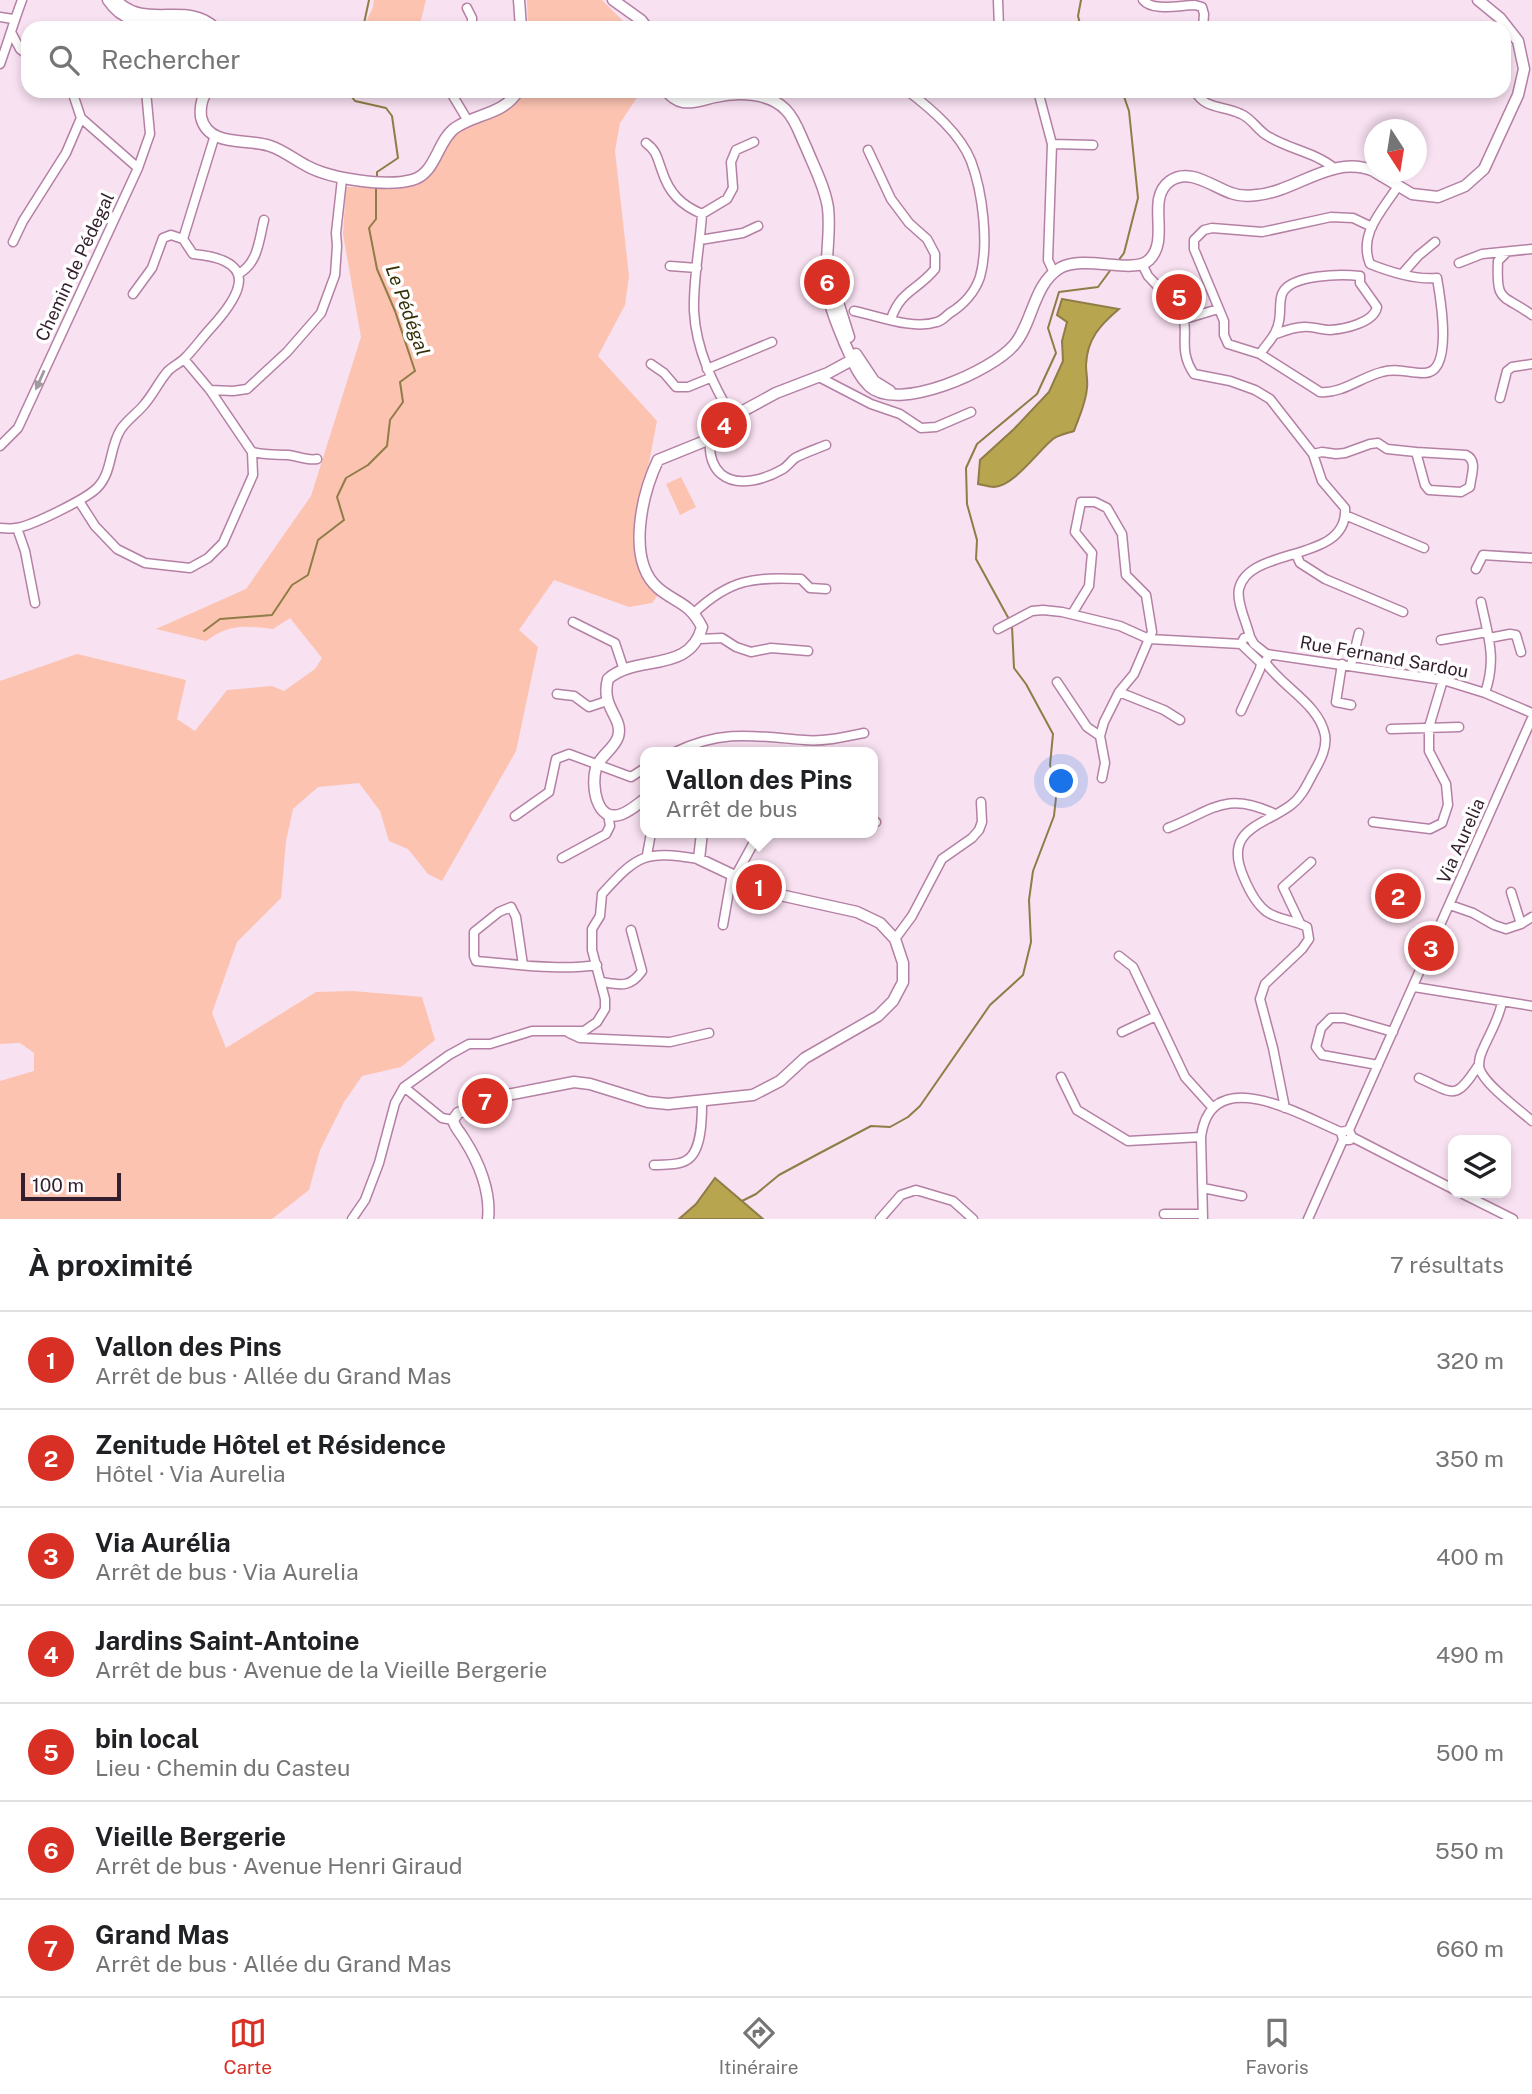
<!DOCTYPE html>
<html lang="fr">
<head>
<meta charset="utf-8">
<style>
	:root { --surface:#fff; --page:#f2f2f2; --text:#202124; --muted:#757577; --line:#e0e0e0; --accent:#d93025 }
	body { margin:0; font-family:"Public Sans",sans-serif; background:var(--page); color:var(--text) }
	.controls { position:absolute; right:21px; bottom:21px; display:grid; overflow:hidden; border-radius:14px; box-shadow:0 4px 10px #0003 }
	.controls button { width:63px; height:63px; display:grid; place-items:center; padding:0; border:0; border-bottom:2px solid var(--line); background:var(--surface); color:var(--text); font:35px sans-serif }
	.compass { position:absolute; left:1364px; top:119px; width:63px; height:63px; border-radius:50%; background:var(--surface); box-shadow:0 4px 10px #0003; rotate:168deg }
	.scale { position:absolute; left:21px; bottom:18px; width:100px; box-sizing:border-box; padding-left:7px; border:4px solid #331e2d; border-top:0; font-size:19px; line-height:24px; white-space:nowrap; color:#331e2d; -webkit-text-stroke:5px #fff; paint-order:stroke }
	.you { position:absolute; left:1062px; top:782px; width:24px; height:24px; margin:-18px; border:5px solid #fff; border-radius:50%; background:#1a73e8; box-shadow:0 0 0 10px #1a73e833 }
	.badge { display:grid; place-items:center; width:46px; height:46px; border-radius:50%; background:var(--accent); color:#fff; font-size:23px; font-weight:700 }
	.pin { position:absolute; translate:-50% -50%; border:4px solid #fff; box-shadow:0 2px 7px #0006 }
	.popup { position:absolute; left:640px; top:747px; width:238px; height:91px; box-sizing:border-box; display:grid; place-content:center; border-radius:14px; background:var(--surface); filter:drop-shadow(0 2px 5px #0005); font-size:23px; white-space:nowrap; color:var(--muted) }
	.popup b { font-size:26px; color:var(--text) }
	.popup::after { content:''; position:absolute; left:50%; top:100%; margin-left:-14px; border:14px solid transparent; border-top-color:var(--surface) }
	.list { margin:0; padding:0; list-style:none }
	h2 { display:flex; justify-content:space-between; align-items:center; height:91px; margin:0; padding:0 28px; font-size:30px }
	h2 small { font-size:23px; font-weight:400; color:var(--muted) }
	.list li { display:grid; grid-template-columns:46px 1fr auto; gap:21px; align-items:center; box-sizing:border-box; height:98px; padding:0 28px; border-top:2px solid var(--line) }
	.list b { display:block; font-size:26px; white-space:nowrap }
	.list p { margin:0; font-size:23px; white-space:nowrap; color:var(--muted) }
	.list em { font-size:23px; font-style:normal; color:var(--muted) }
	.icon { flex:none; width:38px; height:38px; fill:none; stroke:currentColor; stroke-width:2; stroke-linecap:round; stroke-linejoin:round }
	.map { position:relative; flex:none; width:1532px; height:1219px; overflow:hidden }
	.search { position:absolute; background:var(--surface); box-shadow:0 4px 10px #0003; left:21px; right:21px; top:21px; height:77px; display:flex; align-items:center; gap:18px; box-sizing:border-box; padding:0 24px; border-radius:21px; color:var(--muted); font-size:26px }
	.sheet { height:777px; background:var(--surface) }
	nav { display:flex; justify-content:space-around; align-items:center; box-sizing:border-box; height:98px; border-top:2px solid var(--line); background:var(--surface); font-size:19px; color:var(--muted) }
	nav a { display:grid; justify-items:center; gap:4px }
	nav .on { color:var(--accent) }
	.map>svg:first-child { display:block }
</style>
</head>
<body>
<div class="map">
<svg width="1532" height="1219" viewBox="0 0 1532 1219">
	<rect width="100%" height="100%" fill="#f8e1f1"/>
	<path fill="#fcc3b1" d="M374,0H426L419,28H382L365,24L373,7Z
		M527,0H602L630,28H528Z
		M523,91H657L659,98L638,96L620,123L615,151L629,276L625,305L598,356L657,421L634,540L640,569L658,595L652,603L629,607L554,580L519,630L538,647L516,751L442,881L428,874L408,849L389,841L380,811L359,783L318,787L293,809L286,841L281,898L237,942L212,1013L226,1048L316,992L353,991L422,997L435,1040L401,1067L362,1076L344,1102L320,1150L309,1190L272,1219H0V1081L34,1071V1053L20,1043L0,1044V681L77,654L186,680L177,719L195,731L227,690L272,686L284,691L315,669L322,658L290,618L273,629C245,626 231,623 206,641L156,629L246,589L311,496L361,337L343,234L346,187C360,187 408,189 417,185C439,175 439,147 456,134C477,119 513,117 523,91Z
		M681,477L696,507L680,515L666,484Z"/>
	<path fill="#b7a550" stroke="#8f7c46" stroke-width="2" d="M1062,299L1119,309C1100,325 1087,339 1086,365C1086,373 1088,380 1087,388C1086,403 1079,417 1074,431C1068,433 1058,435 1053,439C1038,451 1014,486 994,487C989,487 983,485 978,484L980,460L1014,429L1049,392L1063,361L1062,341L1067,322L1057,315Z
		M715,1178L763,1219H679L696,1204Z"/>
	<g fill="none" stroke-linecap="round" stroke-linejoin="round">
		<path stroke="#8f7c46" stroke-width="2" d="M1081,0L1078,16L1081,28
			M363,28L369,0
			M347,91L355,101L386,108L392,116L398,158L377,172V177
			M1118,261L1124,253L1138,198L1129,111L1122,91
			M1010,621L976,559L977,540L967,504L966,468L977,444L1037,394L1056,353L1048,328L1059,292L1098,287L1112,268
			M204,631L220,619L272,615L292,585L308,575L318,540L344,520L337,497L346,478L368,465L387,446L390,420L403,402L400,382L415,371L395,311L377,269L369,228L376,219V186
			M742,1201L756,1194L779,1175L818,1154L871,1126L890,1127L908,1117L920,1106L990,1005L1023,975L1031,942L1029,900L1033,871L1054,816L1057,788L1050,765L1053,734L1026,684L1014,668L1012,626"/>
		<g stroke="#b480a4" stroke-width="11">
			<path id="minor" d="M998,0L999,28
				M1143,0C1153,12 1180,5 1195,5L1202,7L1204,14L1203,28
				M467,8L472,18V28
				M0,17L13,19
				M938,27L964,28
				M11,32L20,49L28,55
				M0,64C8,42 14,21 22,0
				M72,91L81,118L138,168
				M450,91L468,121
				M1038,91L1052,144L1048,260L1054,273
				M1195,91C1205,110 1223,105 1241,114C1251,118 1257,129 1266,135C1287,149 1315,152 1334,168
				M646,143C657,151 657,158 662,171C669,193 681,205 702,214
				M1052,144L1093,145
				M868,150L891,199L909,223L927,239L935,254V269C917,291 901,290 891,319
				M702,214C700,246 693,279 694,311C696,350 713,384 732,417
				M702,214L727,199L733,188L731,162L736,150L754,142
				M1372,227L1353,218L1331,217L1262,232L1212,228L1204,230L1194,240V249L1224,321V335L1228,344L1260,354L1320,392C1342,394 1361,377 1382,372C1397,367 1411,374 1425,373C1454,372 1440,296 1437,278C1416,280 1390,272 1370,264C1358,234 1382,211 1398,186
				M700,240L743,233L758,226
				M13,242L23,221L66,153L81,118
				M1507,252L1498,261C1496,304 1502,293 1532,315
				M1459,263L1482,254L1532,249
				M1142,264L1148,276L1182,312C1190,334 1177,349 1194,374L1230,381L1255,390L1270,399L1313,454L1322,481L1345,508C1349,564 1249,545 1239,589C1236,602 1247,623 1250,637
				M670,266L697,268
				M1403,273L1418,256L1435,242
				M238,274C258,264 259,240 264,220
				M133,294L152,268L163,238L171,235L183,239
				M854,311C879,316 912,330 937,322C942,321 946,316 950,313C963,305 975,292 980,277C989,245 983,193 971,161C960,133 931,109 908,91
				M1185,319L1218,309
				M1260,354C1267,343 1277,335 1279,321C1281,312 1279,302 1282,294C1290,274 1342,274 1360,276V283L1377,307C1374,323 1344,329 1330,330C1321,330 1312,326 1303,327C1294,327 1284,331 1276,334
				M651,364L664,373L676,387H688L710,378
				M707,369L772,342
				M819,377L871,404L900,414L921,428L936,427L971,412
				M210,390L233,391L247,389L287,352L321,313L335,275L337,246L336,233L342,179
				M1500,398L1507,371L1512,367L1532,364
				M710,439C709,452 711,465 721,474C738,488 766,479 783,469C788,466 791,461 795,458C804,453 816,449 826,445
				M0,446L18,428L138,168L150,134L146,91
				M252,452C264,455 276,455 288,455C298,456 307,461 317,459
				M1313,454L1322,452L1336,454L1345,453L1370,444L1378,443L1387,449L1416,452L1425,485L1429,490L1461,492L1470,487C1471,475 1478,461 1466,455L1416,452
				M79,501L95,526L117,549L145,563L190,568L208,558L223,543L253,475L252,452L210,390L184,359
				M1345,515L1424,548
				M0,528C5,528 11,529 16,528C32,526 86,499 97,488C113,472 109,447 121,429C127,420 136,414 143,406C153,395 159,381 168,371C173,366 180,363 185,358C194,349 201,339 210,329C244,292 259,260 193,254L183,239L215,135
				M17,528L25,551L35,603
				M1296,554L1300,563L1325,579L1403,612
				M1476,569L1483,555L1532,558
				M1481,602C1488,636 1497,658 1485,693
				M694,613C730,579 753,577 801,579L810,588L826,589
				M1072,614L1089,586L1092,553L1075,532L1081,502H1095L1107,508L1122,534L1126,575L1146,595L1152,632L1134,674L1119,692L1104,722L1100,736L1105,763L1102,778
				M573,622L615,643L624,670
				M998,629L1032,611L1043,610L1062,612L1120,626L1149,639L1241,644
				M1250,637L1254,644L1269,656L1265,662L1261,663L1241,644L1244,638Z
				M1489,638L1510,634L1516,635L1521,652
				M699,639L722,638L736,647L751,652L771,648L808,651
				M1441,640L1487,632
				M1267,654L1443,680L1485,693L1532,713
				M1265,662C1282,687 1319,704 1325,735C1327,748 1321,759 1315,770C1308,782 1303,796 1291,805C1263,826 1222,829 1244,878C1249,890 1256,904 1267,912C1279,920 1294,920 1307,927L1309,939L1302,949L1265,984L1260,999L1273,1048L1285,1108
				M1342,664L1336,702L1351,705
				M1351,665L1359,633
				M1057,682L1087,727L1100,736
				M1119,692L1164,710L1180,720
				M557,694L574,696L589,707L607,701
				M1241,711L1260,669L1261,663
				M1391,729L1459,727
				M675,752C723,729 755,736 804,740C823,742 845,737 864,733
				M515,816L549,792L556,759L569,754L631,777L645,768
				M1373,822L1430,829L1442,823L1448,805L1446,784L1429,751V727L1443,680
				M873,823L876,822
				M1168,828C1212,811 1225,790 1275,814
				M647,855L651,833
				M562,858L606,834L610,826L608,814
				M736,875L759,833
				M1511,892L1521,924
				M1450,905L1473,913L1494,925L1506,929L1521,924L1532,917
				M1300,923L1283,887L1311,862
				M723,925L732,874
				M895,939L912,916L942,859L972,838L979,830L982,822L981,802
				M1119,956L1133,967L1185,1077L1213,1108
				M523,965L516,917L511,907L499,912L474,932V956L476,961C516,964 558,971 597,965
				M602,982C621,985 630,988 642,971L631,930
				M1414,987L1532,1006
				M1502,1002C1499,1019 1490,1033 1483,1049C1481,1053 1479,1060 1479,1065C1479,1081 1520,1110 1532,1121
				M1122,1032L1156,1016
				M569,1033L580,1038L670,1042L709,1033
				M1378,1065L1322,1055L1316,1047L1321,1028L1331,1018H1344L1393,1032
				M1061,1077L1077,1110L1128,1141L1201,1137
				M1419,1078C1455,1094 1455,1101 1478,1066
				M404,1087L442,1118L453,1120
				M1349,1130L1532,718
				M1352,1137L1453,1189
				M654,1165C664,1164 678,1166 687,1160C702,1151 702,1118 702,1102
				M1203,1188L1242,1196
				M1461,1193L1513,1219
				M1164,1214H1203
				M352,1219L365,1200L379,1163L395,1103L404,1087L449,1055L469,1044H490L532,1031H584L597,1022L605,1009V999L592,950V929L600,916L602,894C639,853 645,851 699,859
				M880,1219L901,1195L916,1190L953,1201L973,1219
				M1203,1219L1201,1137C1211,1061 1302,1116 1341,1132L1349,1130L1352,1137L1350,1140H1343L1341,1132
				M1308,1219L1343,1140"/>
		</g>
		<g stroke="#b480a4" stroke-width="13">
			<path id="tertiary" d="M108,0C136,42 171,0 206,28
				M116,0C145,31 187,0 215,28
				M519,0L521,28
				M613,0L641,20L647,28
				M207,91C202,98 200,108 201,117C208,148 248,138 270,146C283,150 295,160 307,166C331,179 386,187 412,180C436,174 437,141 455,128C477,113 503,115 518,91
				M666,91C671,96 676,101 683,102C694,104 705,99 715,97C737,92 769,92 786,110C796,120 800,135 806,147C814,167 825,187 828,208C831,232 825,258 827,283C828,305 837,324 845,344C852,359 857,374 869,386C898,413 992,371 1014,345C1033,323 1033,284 1060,268C1084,254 1133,275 1149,260C1171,239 1145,199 1170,181C1189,167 1213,187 1231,193C1239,196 1249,196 1257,195C1298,191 1332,154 1374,171
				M1375,172L1412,194L1438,197L1465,186L1484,169L1518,95L1524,69L1518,41L1500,18L1478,0
				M833,263L837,299L849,337
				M856,354L874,381L890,391
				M645,799C638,804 630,811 622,814C596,824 591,785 596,768C600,756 614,749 618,737C624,717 600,708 608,679C636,654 690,674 702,627C689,602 677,604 658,588C626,560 642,494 658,460L710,439L732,417L776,393L828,373L852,360
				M488,1219C491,1192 479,1162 464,1139C460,1132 455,1128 453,1120L458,1113L507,1095L574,1082L590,1084L648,1102L668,1104L753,1095L780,1081L805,1058L878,1016L893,1001L903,982V963L895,939L880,923L857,912L771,893L699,859L702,833"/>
		</g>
		<use href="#minor" stroke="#fff" stroke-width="8"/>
		<use href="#tertiary" stroke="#fff" stroke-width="10"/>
	</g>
	<defs><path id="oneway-solid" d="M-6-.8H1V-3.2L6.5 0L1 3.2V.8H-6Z" transform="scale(1.75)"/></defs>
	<use fill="#a39aa0" href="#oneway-solid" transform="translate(40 380) rotate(114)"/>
	<g text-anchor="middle" stroke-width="7" stroke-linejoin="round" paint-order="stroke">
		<g font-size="18" fill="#331e2d" stroke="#fff">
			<text transform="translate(75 267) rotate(-65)" y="6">Chemin de Pédegal</text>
			<text transform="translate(1384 657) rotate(10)" y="6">Rue Fernand Sardou</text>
			<text transform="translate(1461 841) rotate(-66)" y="6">Via Aurelia</text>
		</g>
		<g font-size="19" font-style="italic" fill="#362f08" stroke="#fff">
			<text transform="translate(408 310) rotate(70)" y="7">Le Pédégal</text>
		</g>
	</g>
</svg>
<div class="controls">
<button><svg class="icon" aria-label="layers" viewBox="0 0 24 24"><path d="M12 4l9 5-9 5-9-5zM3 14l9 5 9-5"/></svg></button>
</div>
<svg class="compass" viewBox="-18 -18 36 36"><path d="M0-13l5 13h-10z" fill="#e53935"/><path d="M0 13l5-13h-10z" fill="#757577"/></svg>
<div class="scale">100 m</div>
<div class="you"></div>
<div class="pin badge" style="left:759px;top:887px">1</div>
<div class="popup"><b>Vallon des Pins</b>Arrêt de bus</div>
<div class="pin badge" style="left:1398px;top:896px">2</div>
<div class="pin badge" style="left:1431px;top:948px">3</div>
<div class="pin badge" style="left:724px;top:425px">4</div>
<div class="pin badge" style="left:1179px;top:297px">5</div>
<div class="pin badge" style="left:827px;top:282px">6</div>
<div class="pin badge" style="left:485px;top:1101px">7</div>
<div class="search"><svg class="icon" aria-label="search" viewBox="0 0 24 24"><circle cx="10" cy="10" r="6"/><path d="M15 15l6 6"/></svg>Rechercher</div>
</div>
<section class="sheet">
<h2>À proximité<small>7 résultats</small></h2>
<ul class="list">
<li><span class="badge">1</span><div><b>Vallon des Pins</b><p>Arrêt de bus · Allée du Grand Mas</p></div><em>320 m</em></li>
<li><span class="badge">2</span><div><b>Zenitude Hôtel et Résidence</b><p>Hôtel · Via Aurelia</p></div><em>350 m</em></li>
<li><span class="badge">3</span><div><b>Via Aurélia</b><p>Arrêt de bus · Via Aurelia</p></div><em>400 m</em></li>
<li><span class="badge">4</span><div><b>Jardins Saint-Antoine</b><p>Arrêt de bus · Avenue de la Vieille Bergerie</p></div><em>490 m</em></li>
<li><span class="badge">5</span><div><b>bin local</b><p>Lieu · Chemin du Casteu</p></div><em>500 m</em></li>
<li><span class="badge">6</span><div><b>Vieille Bergerie</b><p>Arrêt de bus · Avenue Henri Giraud</p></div><em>550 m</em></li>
<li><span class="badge">7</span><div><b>Grand Mas</b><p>Arrêt de bus · Allée du Grand Mas</p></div><em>660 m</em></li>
</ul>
</section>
<nav>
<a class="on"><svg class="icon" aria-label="map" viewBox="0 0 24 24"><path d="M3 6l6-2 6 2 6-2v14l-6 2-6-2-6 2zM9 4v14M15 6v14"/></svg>Carte</a>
<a><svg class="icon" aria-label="directions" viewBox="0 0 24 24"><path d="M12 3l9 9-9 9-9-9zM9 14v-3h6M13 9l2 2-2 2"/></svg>Itinéraire</a>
<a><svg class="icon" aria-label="saved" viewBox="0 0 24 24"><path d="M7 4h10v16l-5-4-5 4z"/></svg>Favoris</a>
</nav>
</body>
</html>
